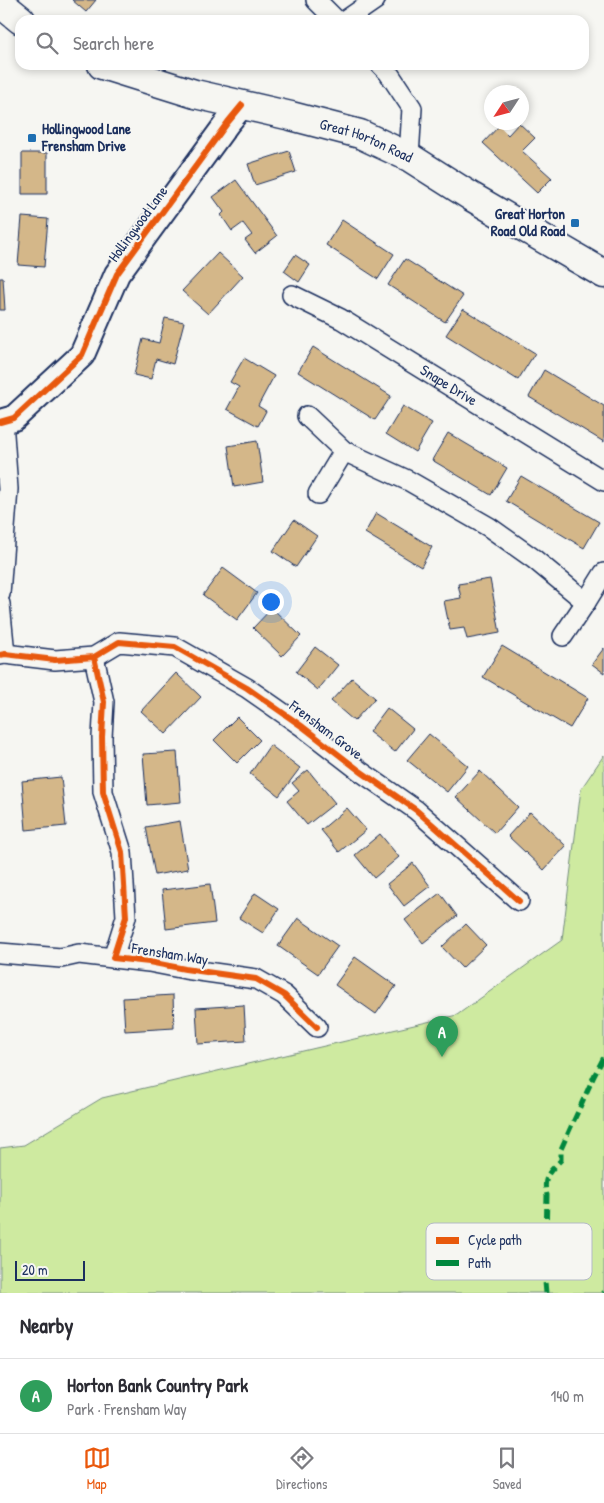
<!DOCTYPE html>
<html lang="en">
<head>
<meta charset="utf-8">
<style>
	:root { --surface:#fff; --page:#f2f2f3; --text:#2b2b33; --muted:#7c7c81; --line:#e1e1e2; --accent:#ea580c }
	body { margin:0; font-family:"Patrick Hand",sans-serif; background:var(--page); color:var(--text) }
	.compass { position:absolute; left:484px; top:85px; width:45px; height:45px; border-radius:50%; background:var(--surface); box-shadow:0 2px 8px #0003; rotate:234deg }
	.scale { position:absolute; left:15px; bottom:12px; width:70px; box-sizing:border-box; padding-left:5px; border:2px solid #1b2f5e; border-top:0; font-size:14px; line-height:18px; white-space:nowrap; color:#1b2f5e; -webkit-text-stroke:4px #f6f6f2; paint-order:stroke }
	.you { position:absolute; left:270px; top:601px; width:18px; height:18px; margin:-12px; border:4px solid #fff; border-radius:50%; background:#1a73e8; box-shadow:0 0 0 8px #1a73e833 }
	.badge { display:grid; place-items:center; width:32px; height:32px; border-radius:50%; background:var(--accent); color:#fff; font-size:16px; font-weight:700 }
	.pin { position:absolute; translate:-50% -41px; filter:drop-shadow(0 1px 2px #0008) }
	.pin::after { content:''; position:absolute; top:26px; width:18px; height:15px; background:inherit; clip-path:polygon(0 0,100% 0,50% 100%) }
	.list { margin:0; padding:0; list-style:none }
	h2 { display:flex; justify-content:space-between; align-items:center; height:65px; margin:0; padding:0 20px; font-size:21px }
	h2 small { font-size:16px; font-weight:400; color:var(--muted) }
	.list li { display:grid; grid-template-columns:32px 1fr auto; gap:15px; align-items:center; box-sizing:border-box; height:75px; padding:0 20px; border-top:1px solid var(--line) }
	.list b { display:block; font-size:19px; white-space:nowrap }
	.list p { margin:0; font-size:16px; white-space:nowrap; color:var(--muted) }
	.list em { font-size:16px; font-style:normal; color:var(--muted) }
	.icon { flex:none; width:28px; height:28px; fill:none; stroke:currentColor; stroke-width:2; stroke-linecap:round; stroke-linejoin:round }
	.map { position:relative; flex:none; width:604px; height:1293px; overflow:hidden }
	.search { position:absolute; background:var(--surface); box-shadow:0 2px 8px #0003; left:15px; right:15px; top:15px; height:55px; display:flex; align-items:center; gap:12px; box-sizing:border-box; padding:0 18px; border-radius:15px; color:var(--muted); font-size:19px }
	.sheet { height:140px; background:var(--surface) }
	nav { display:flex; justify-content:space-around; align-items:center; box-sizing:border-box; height:70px; border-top:1px solid var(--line); background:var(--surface); font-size:14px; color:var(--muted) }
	nav a { display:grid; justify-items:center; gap:2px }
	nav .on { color:var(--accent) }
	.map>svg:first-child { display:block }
</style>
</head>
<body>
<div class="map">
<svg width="604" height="1293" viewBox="0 0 604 1293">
	<rect width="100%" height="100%" fill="#f6f6f2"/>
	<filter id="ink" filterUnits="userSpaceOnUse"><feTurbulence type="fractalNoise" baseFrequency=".02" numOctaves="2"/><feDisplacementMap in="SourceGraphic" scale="10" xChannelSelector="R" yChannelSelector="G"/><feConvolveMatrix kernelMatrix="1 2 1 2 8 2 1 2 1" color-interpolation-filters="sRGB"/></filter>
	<g filter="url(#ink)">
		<path fill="#ceeaa0" stroke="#748c7f" d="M604,755V1293H0V1148L24,1145L102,1098L457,1015L562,940L581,789Z"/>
		<path fill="#d4b789" stroke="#1b2f5e" d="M72,0H96L86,12Z
			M519,123L535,138L522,151L552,178L537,193L483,143L499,126L508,135Z
			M289,151L296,172L255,185L248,164Z
			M22,153H47V194H22Z
			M236,180L277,236L255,253L245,240L252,235L243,223L232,231L221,215L224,212L213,197Z
			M22,217L48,219L44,267L18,265Z
			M342,220L394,254L378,279L326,245Z
			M218,253L243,276L208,314L182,291Z
			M295,255L310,265L299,282L284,271Z
			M405,259L463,296L445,322L388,285Z
			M0,278H3L5,310H0Z
			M463,309L535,353L518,380L446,335Z
			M165,318L184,322L173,364L156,359L151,379L134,375L143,339L159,343Z
			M313,347L391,396L375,420L298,372Z
			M244,358L274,376L258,406L266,411L258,426L227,409L239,387L230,382Z
			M544,370L604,406V442L529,397Z
			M403,406L432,423L415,452L386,434Z
			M448,433L507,468L491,495L432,460Z
			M257,441L263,482L234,487L228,446Z
			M521,476L599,522L584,548L506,501Z
			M376,513L432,547L421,567L365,533Z
			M294,520L317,536L296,567L273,551Z
			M223,568L257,593L237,620L203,595Z
			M490,579L500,633L467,639L464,628L450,630L444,601L461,598L458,584Z
			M272,608L301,636L282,656L253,628Z
			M502,646L588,698L570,728L483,677Z
			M315,647L338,665L318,690L296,672Z
			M604,648V673L592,664Z
			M176,673L201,697L166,734L141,711Z
			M352,678L375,698L354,721L331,701Z
			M387,708L413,729L395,752L369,732Z
			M237,717L260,740L237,763L214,740Z
			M429,734L468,766L447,792L407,760Z
			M270,745L300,768L279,796L250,774Z
			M177,752L181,802L147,805L143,754Z
			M308,770L335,803L307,825L287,801L299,791L292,783Z
			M480,771L518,807L495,833L456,797Z
			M61,777L66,826L26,830L22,781Z
			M347,808L366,830L339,852L321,830Z
			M530,812L566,846L544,870L508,836Z
			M180,821L188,869L155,875L146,827Z
			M380,834L399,857L374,878L355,855Z
			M413,863L430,886L404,906L387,884Z
			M210,884L215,923L166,929L162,890Z
			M255,893L279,909L263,933L239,918Z
			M440,893L457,916L423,943L405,920Z
			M298,918L338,946L318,974L278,946Z
			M466,924L486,945L462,968L442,947Z
			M355,957L396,986L376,1014L335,985Z
			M173,995L174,1028L125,1031L123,998Z
			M244,1005L246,1041L198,1044L196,1008Z"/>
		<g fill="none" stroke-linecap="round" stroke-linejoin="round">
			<g stroke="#1b2f5e" stroke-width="22">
				<g id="minor">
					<path d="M316,0L336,20"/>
					<path d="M346,20L375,0"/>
					<path d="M381,65L388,72L412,108L409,157"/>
					<path id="s1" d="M292,295L341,319L604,481"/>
					<path d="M307,416L344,451L409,481L489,527L534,559L586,602"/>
					<path d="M318,494L344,451"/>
					<path d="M0,594L8,489L3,421"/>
					<path d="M0,604L5,654"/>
					<path d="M563,636L586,602L604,573"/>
					<path d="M0,655L5,654L55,660L94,657L119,642L175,647L247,688L303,727L360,771L416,810L519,901"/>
					<path d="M94,657L104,702L102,737L103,792L122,852L126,917L113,958L149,962L185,969L256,979L284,995L317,1027"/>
					<path d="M0,953L61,958L79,954L113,958"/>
				</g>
			</g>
			<g stroke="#1b2f5e" stroke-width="28">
				<path id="tertiary" d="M0,422L14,418L82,355L117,274L228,122L242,105"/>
			</g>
			<g stroke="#1b2f5e" stroke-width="31">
				<g id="primary">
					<path d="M0,3L21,20"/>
					<path id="s2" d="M102,65L195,94L291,116L360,134L409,157L472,197L604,274"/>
				</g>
			</g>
			<use href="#minor" stroke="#f6f6f2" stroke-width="19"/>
			<use href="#tertiary" stroke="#f6f6f2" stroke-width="24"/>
			<use href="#primary" stroke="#f6f6f2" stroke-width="28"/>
			<path stroke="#00873e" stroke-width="5" stroke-dasharray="10 5" stroke-linecap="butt" d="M546,1293L545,1282L547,1195C542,1178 549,1172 561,1160V1149L594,1076L604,1057
				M603,1293L604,1292"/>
			<g stroke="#f6f6f2" stroke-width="9">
				<path id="cycleway" d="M0,422L14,418L82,355L117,274L228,122L242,105
					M0,655L5,654L55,660L94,657L119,642L175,647L247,688L303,727L360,771L416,810L519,901
					M94,657L104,702L102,737L103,792L122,852L126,917L113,958L149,962L185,969L256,979L284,995L317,1027"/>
			</g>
			<use href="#cycleway" stroke="#e8590c" stroke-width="6"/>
		</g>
	</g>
	<g fill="#1f6fb2" stroke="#f6f6f2" stroke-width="2">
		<rect x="27" y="133" width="10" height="10" rx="2.5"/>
		<rect x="570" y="218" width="10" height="10" rx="2.5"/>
	</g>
	<g text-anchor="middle" stroke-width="4" stroke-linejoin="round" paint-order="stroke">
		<g font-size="15" font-weight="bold" fill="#1b2f5e" stroke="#f6f6f2" text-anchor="start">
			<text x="42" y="134">Hollingwood Lane<tspan x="42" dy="17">Frensham Drive</tspan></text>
			<text x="565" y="219" text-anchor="end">Great Horton<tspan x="565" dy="17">Road Old Road</tspan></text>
		</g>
		<g font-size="15" fill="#1b2f5e" stroke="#f6f6f2">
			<text dy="5" stroke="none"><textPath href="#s2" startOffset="275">Great Horton Road</textPath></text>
			<text transform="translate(138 224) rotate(-54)" y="5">Hollingwood Lane</text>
			<text dy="5" stroke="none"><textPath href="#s1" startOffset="181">Snape Drive</textPath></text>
			<text transform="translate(326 730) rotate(37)" y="5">Frensham Grove</text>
			<text transform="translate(170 954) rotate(9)" y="5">Frensham Way</text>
		</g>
	</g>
	<rect x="426" y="1223" width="166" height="57" rx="8" fill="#f6f6f2" stroke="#b4bac6" stroke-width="1"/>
	<rect x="436" y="1237" width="23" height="7" fill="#e8590c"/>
	<rect x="436" y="1260" width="23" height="6" fill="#00873e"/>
	<g font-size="14" fill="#1b2f5e">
		<text x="468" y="1245">Cycle path</text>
		<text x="468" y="1268">Path</text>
	</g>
</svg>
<svg class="compass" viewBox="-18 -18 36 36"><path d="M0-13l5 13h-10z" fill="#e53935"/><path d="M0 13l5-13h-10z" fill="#7c7c81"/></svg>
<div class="scale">20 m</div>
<div class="you"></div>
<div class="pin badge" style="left:442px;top:1057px;background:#2e9e5b">A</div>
<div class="search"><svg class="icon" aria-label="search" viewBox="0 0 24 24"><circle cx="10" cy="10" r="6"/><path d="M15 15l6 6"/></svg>Search here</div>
</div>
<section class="sheet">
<h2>Nearby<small></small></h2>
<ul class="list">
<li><span class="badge" style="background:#2e9e5b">A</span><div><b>Horton Bank Country Park</b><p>Park · Frensham Way</p></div><em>140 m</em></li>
</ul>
</section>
<nav>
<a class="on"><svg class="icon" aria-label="map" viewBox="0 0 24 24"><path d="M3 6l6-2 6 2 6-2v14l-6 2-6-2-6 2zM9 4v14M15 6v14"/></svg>Map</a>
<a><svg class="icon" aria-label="directions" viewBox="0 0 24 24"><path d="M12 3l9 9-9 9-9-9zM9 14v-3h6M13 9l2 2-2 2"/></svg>Directions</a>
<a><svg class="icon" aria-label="saved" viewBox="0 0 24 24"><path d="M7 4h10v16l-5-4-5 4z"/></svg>Saved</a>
</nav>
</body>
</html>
